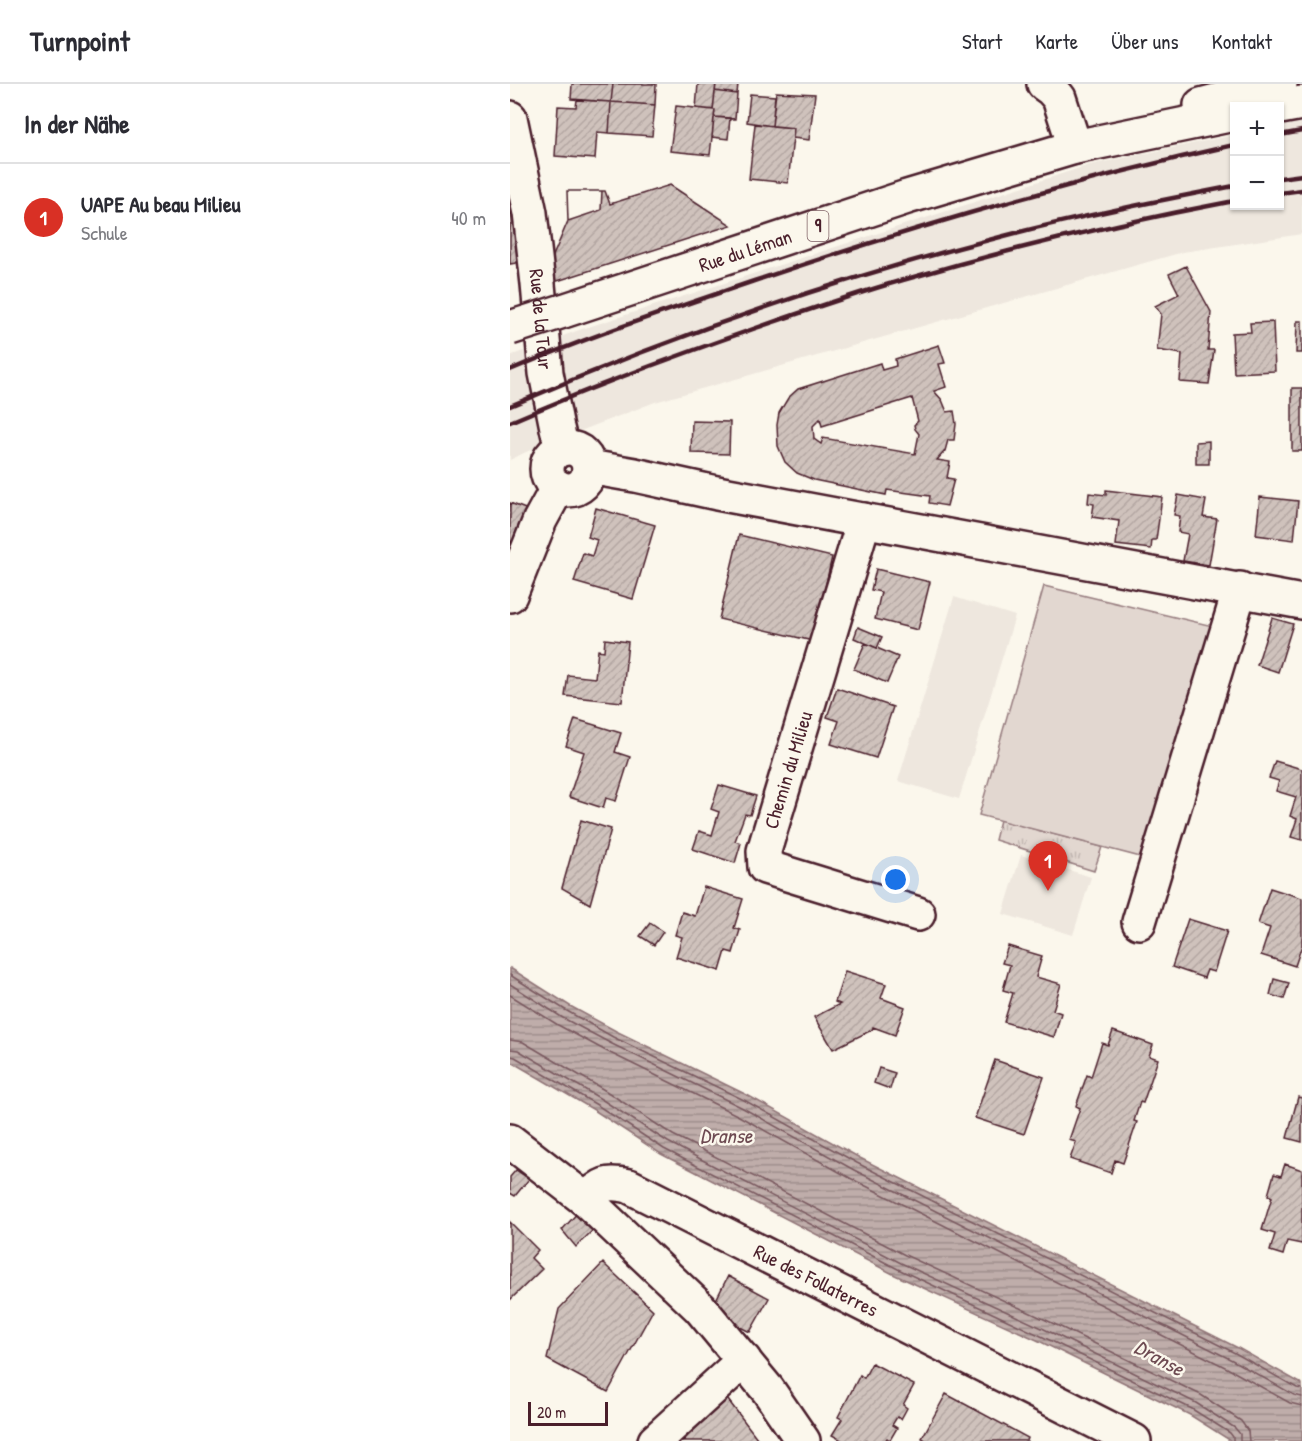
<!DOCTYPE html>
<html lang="de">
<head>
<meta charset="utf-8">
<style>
	:root { --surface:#fff; --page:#f7f7f7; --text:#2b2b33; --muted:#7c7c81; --line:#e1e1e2; --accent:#d93025 }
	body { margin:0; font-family:"Patrick Hand",sans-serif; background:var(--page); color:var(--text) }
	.controls { position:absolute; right:18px; top:18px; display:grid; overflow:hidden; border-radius:0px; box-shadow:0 2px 4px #0004 }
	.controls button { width:54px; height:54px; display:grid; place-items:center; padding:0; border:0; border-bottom:2px solid var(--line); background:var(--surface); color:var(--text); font:30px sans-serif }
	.scale { position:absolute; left:18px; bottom:15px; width:80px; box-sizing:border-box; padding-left:6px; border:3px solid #4a1f2b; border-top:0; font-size:16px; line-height:21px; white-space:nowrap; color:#4a1f2b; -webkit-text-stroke:4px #fbf7ec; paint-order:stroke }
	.you { position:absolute; left:386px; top:796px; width:21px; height:21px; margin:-15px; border:4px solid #fff; border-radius:50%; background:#1a73e8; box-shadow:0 0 0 9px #1a73e833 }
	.badge { display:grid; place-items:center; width:39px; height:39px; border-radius:50%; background:var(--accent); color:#fff; font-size:20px; font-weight:700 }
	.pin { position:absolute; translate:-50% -50px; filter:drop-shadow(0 2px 3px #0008) }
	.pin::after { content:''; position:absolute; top:32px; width:21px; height:18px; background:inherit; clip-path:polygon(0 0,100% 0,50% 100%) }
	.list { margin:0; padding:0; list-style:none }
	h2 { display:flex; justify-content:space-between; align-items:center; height:78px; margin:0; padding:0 24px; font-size:26px }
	h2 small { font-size:20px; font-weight:400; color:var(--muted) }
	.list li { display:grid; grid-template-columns:39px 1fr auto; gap:18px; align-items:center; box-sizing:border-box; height:108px; padding:0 24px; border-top:2px solid var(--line) }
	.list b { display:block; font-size:22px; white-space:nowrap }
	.list p { margin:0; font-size:20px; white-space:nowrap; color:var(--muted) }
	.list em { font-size:20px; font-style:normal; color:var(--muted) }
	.map { position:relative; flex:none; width:792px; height:1357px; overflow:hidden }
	header { display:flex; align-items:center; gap:36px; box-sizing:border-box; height:84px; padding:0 30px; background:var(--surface); border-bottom:2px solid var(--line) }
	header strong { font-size:28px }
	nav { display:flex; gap:33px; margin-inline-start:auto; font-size:21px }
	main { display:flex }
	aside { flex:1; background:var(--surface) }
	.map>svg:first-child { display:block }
</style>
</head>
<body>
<header>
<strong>Turnpoint</strong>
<nav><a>Start</a><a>Karte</a><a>Über uns</a><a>Kontakt</a></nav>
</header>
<main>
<aside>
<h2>In der Nähe<small></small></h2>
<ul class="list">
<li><span class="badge">1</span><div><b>UAPE Au beau Milieu</b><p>Schule</p></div><em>40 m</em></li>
</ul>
</aside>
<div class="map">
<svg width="792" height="1357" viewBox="0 0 792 1357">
	<defs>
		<pattern id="grass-tufts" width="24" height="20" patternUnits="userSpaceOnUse" patternTransform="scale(1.5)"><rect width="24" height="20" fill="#e2d7d0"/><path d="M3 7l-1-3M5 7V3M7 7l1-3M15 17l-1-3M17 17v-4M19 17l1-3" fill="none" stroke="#c3b8b3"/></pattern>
		<pattern id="water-rules" width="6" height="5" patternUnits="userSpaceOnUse" patternTransform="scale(1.5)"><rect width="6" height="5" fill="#bfadaa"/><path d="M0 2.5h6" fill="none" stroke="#9d8c8b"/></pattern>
		<pattern id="building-hatch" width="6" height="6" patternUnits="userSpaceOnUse" patternTransform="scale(1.5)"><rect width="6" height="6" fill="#cfc2bc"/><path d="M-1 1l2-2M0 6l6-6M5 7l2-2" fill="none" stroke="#b3a6a2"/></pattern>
	</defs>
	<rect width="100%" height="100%" fill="#fbf7ec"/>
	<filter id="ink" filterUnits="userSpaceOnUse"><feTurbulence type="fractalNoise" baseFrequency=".0167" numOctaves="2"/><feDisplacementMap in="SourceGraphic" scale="12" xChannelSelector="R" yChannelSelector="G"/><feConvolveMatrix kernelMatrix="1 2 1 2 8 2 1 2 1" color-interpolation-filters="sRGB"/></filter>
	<g filter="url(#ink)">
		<path fill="#eee7de" d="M792,37V150L673,168L145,318L16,368L0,376V272L69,246L579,81L724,51V122H770V41Z
			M444,513L505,532L449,715L388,697Z
			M511,771L581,793L563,851L493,830Z"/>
		<path fill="url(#grass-tufts)" stroke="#967b7e" stroke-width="1.5" d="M490,736L592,763L584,787L485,756Z"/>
		<path fill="#e2d7d0" stroke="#967b7e" stroke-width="1.5" d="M534,502L711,544L642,776L469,731Z"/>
		<path fill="url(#water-rules)" stroke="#907477" stroke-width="1.5" d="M0,884L60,922L106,947L237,1011L350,1074L728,1264L792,1300V1357H721L680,1331L527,1256L385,1191L151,1070L84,1026L0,977Z"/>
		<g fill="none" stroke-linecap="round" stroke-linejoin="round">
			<path stroke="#79585e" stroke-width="1.5" d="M0,891L57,927L103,953L234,1016L347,1079L725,1269L787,1304L792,1305
				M0,900L53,934L100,959L231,1023L344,1086L722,1276L784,1311L792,1313
				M0,911L48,941L96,967L227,1031L340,1094L717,1284L780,1319L792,1322
				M0,956L13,958L96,1007L163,1051L181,1060L395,1171L536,1236L691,1311L731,1337L738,1347L739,1357
				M0,965L8,966L91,1015L158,1058L177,1068L391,1179L532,1244L686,1319L725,1344L730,1350V1357
				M0,972L5,973L87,1021L154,1065L388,1185L529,1251L682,1325L720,1349L723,1353V1357"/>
		</g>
		<path fill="url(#building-hatch)" stroke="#4a1f2b" stroke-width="1.5" fill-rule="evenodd" d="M62,0H103L101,18L61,15Z
			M103,0H146L145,21L101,18Z
			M188,0H206L203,26L186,24Z
			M206,0H228L227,10L205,7Z
			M205,7L227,10L225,35L204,33L205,26H203Z
			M266,8L305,10L299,56L283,54L284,44L262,42Z
			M240,10L265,12L262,42L237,38Z
			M67,16L101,18L99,49L87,48L85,75L45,72L48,22L66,23Z
			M101,18L145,21L142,52L99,49Z
			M166,22L205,26L200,71L160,67Z
			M204,33L220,34L218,55L202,53Z
			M245,40L284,44L278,99L239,95Z
			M160,101L221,141L41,199L37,186L58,137L57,107H95L100,120Z
			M57,107H92L91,126L58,137Z
			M4,123L12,178L0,180V124Z
			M676,182L701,228L698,266H704L699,300L670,298L672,270L647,266L651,230L645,222L669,210L659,190Z
			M787,237H792V269H786Z
			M763,238L765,287L724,289L722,249L741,248L740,239Z
			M429,261L435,279L429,280L436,303L424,307L432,316L437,328L444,327L446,340L444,356H438L435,367L427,376L440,378L437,394L444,395L437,422L419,419L420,412L377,406L376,411L304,396L287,389L275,378L268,362L267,341L269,329L278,314L288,305L370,279L372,286L386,282L385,275ZM402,314L408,337L404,341L405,345L409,350L405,370L313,354L311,360L304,355L303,342L310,335L312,342Z
			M782,304H792V367H782Z
			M182,337L220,338L219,370L181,369Z
			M699,357V380H686V358Z
			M596,406L652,413L646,456H642L641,465L606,461L609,437L582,433L584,420L578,419L579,409L596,411Z
			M668,411L696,416L693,433L707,435L699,481L673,477L678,450L668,448L670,432L664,431Z
			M750,413L788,417L784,456L746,451Z
			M0,419L18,426L0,476Z
			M86,424L145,441L123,515L64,498L73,469L82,472L87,456L78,453Z
			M229,451L322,473L303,557L209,535Z
			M366,485L420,498L408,546L365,535L371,508L361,506Z
			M762,534L783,540L768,588L747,581Z
			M348,543L372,553L367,564L344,554Z
			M95,555L118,558L112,618L55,612L58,591L85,594L88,566L94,567Z
			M355,559L388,573L377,599L344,585Z
			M327,604L383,623L366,674L321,660L329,637L317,633Z
			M65,635L111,649L105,668L120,673L106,717L96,714L93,724L59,713L74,668L56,662Z
			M765,677L792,685V756L781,753L787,735L780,732L786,713L766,707L769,697L759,694Z
			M209,701L246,712L240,731L235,730L225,757L231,759L225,779L183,765L189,747L202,751L209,728L201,725Z
			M71,736L101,745L80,820L52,804Z
			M194,803L233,815L224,844L230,846L223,869L216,867L210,887L166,873L172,853L165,851L172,828L185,832Z
			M760,804L792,814V861L785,882L751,871L760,844L748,840Z
			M678,835L717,847L704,888L697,886L694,894L662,883Z
			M140,839L153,848L144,861L130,852Z
			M498,862L532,872L526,893L551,900L543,926L551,929L544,953L494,938L503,909L493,906L500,881L492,879Z
			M335,887L376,900L371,914L395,923L385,951L363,943L362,946L323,965L304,933L330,920L325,918Z
			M764,895L779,899L774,915L760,911Z
			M603,947L643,961L639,972L648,975L633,1019L630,1018L624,1037L627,1038L613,1079L605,1076L601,1089L560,1075L566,1058L559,1056L570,1024L566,1022L577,991L581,993L592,959L598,961Z
			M485,976L534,993L514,1050L465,1034Z
			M369,984L385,989L380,1005L364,999Z
			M788,1013L792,1014V1058L777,1054Z
			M775,1080L792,1086V1160L777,1157L773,1171L760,1167L765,1150L752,1146L762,1113L758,1111L764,1090L771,1092Z
			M6,1086L19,1095L5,1112L0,1109V1093Z
			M70,1126L88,1141L66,1163L52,1146Z
			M0,1138L28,1166L21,1174L32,1185L0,1216Z
			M93,1179L143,1226L98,1308L37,1275L49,1225Z
			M218,1192L259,1214L240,1248L200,1228Z
			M362,1279L404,1301L393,1321L397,1324L391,1335L387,1333L382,1341L387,1344L380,1356L377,1354L375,1357H333L322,1351L332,1335L328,1333L350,1291L354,1294Z
			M436,1310L518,1354L517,1357H417L412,1354Z
			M215,1312L247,1354L244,1357H173Z"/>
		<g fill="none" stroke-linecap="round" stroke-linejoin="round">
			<g stroke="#4a1f2b" stroke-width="38">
				<g id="minor">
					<path d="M534,0L541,5L549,14L565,63"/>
					<path id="s1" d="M0,34L20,129L28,200L36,289L47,344L52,365"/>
					<circle cx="58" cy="385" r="21"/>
					<path d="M79,383L125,391L207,409L792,518"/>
					<path d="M354,436L254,767L255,783L408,830"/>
					<path d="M0,511L30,436L48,403"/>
					<path d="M629,838L730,505"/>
					<path d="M0,1057L76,1116L190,1224L258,1306L293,1357"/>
					<path id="s2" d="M76,1116C93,1100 95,1097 119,1102L624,1357"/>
					<path d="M145,1357L234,1276"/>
				</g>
			</g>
			<g stroke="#4a1f2b" stroke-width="38">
				<g id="major">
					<path d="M691,21L770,0"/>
					<path d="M770,23L792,19"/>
					<path id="s3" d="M53,227L397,113L565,63L724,30"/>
				</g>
			</g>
			<use href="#minor" stroke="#fbf7ec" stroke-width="33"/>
			<use href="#major" stroke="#fbf7ec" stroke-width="33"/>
			<path stroke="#4a1f2b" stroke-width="4.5" d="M770,51L792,47
				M770,94L792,91
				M770,109L792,106
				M0,286C79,252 162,225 244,197C401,144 562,97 724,61
				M0,322C160,253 325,195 494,152C570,132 647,117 724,102
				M0,338C81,303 163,273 246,244C295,227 344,210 393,196C502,164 613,138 724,117"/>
			<g stroke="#4a1f2b" stroke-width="38" stroke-linecap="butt">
				<path id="major-bridge" d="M0,244L53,227"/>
			</g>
			<use href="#major-bridge" stroke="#fbf7ec" stroke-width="33"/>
		</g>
	</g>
	<g text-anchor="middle" stroke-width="5" stroke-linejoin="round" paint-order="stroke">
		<rect fill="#fbf7ec" stroke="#7f6065" stroke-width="1.5" x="297.5" y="127" width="21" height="30" rx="4.5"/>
		<g font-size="18" font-weight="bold" fill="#4a1f2b">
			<text x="308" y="148">9</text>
		</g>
		<g font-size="20" fill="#4a1f2b" stroke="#fbf7ec">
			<text dy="7" stroke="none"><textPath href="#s3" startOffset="192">Rue du Léman</textPath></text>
			<text dy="7" stroke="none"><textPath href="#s1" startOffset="204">Rue de la Tour</textPath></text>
			<text transform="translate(278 686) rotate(-73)" y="7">Chemin du Milieu</text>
			<text dy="7" stroke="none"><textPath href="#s2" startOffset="258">Rue des Follaterres</textPath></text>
		</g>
		<g font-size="21" font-style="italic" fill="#6d4a51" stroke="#fbf7ec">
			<text x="216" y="1059">Dranse</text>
			<text transform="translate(649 1274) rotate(29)" y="7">Dranse</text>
		</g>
	</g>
</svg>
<div class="controls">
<button>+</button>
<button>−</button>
</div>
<div class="scale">20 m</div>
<div class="you"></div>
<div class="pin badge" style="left:538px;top:807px">1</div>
</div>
</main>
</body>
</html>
